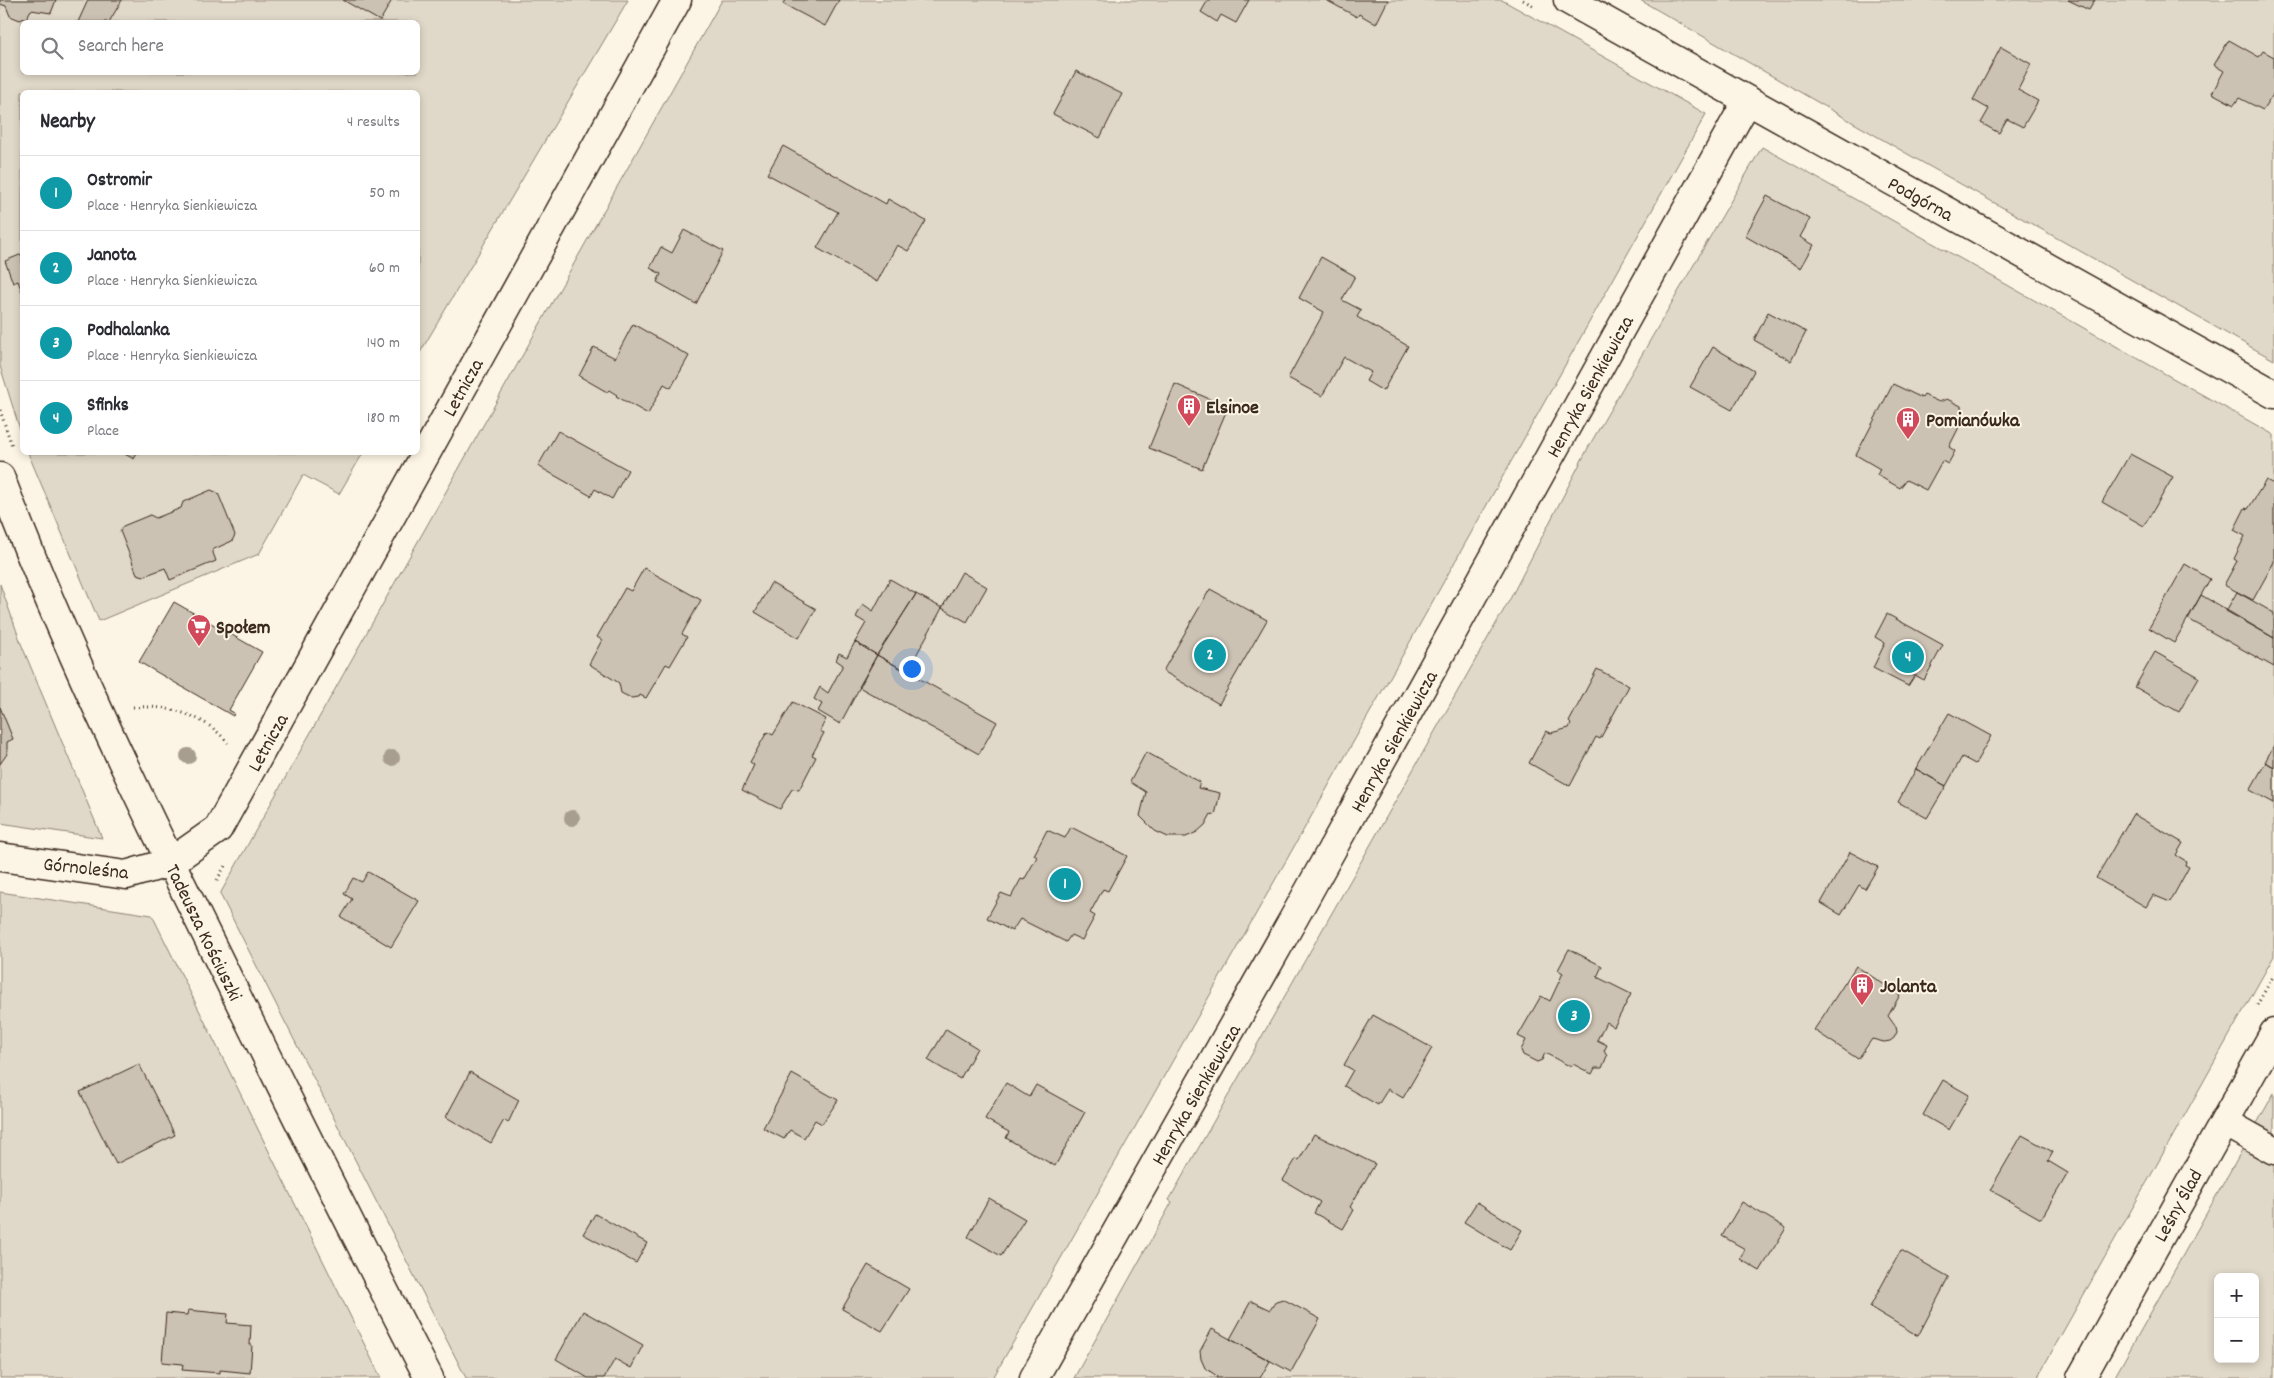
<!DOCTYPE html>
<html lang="en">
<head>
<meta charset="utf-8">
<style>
	:root { --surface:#fff; --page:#f2f2f3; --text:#2b2b33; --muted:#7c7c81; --line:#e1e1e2; --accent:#d1495b }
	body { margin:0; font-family:Dekko,sans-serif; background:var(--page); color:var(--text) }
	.controls { position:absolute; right:15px; bottom:15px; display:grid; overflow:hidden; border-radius:8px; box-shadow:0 2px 8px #0003 }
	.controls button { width:45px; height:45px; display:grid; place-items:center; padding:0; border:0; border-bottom:1px solid var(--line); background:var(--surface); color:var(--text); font:25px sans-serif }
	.you { position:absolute; left:911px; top:668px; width:18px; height:18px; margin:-12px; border:4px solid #fff; border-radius:50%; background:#1a73e8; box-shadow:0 0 0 8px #1a73e833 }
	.badge { display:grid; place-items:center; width:32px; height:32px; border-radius:50%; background:var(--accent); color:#fff; font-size:16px; font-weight:700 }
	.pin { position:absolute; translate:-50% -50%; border:2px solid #fff; box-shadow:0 1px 5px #0006 }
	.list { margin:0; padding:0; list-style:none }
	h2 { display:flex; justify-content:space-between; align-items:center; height:65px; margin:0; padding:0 20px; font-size:21px }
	h2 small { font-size:16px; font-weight:400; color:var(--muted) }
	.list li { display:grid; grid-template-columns:32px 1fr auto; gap:15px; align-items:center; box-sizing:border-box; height:75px; padding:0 20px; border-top:1px solid var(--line) }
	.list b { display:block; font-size:19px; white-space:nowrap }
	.list p { margin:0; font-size:16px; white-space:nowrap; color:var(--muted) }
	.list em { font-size:16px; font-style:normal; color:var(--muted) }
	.icon { flex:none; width:28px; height:28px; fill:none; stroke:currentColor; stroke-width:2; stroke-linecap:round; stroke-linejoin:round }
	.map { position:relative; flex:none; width:2274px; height:1378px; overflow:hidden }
	.search { position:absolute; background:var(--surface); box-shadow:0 2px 8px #0003; left:20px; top:20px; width:400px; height:55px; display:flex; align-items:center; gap:12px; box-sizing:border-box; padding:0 18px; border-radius:8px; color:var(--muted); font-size:19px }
	.panel { position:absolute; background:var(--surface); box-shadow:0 2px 8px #0003; left:20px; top:90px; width:400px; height:365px; border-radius:8px }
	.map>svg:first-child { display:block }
</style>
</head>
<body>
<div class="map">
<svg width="2274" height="1378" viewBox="0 0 2274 1378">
	<rect width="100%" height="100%" fill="#fcf5e5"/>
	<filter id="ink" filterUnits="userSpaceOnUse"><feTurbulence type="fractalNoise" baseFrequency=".02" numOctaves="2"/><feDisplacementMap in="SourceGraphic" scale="10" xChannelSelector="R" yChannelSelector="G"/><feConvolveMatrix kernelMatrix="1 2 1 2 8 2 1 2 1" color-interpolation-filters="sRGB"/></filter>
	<g filter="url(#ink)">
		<path fill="#e0d8c8" stroke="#8e8173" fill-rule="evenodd" d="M0,0H628L418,356V92H22V436L0,366ZM22,22H418V72H22Z
			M722,0H1502L1706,114L1406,649L993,1378H466L220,894Z
			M1640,0H2274V360L1918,160Z
			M1762,147L2274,435V956L2037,1378H1074L1172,1202L1169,1200L1510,599L1589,446Z
			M28,453H363L339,494L303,475L259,554L99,621Z
			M0,584L22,646L102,838L0,823Z
			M0,892L152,915L381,1378H0Z
			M2274,1093V1378H2114ZM2218,1277H2255V1359H2218Z"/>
		<path fill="#ccc2b3" stroke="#3b2a1e" d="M0,0H56L51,13L31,10L27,17L20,20L10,16L6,6L0,4Z
			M88,0H122L109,22H78Z
			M343,0H392L380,21Z
			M785,0H839L825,26L783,4Z
			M1208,0H1249L1236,23L1221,15L1217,22L1201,12Z
			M1326,0H1388L1376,24L1359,14L1357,17Z
			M2068,0H2095L2089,10Z
			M2229,40L2259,57L2263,51L2274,57V93L2263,110L2239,98L2234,105L2212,93L2224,71L2214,65Z
			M2001,47L2031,64L2018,90L2038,101L2023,127L2007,119L1999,133L1981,123L1989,109L1973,100Z
			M1076,71L1122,94L1100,138L1053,114Z
			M783,146L886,204L888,199L926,221L908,251L897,245L877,282L817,248L838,212L767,174Z
			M1767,196L1810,219L1800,237L1814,245L1801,268L1745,236Z
			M684,230L723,251L696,304L657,282L661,274L650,268L661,247L672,253Z
			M22,254V292L18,281L13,283L5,261Z
			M1321,257L1355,276L1342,300L1361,310L1357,317L1408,346L1383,391L1366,381L1371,372L1344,357L1322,396L1288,378L1324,312L1299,298Z
			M1768,312L1806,332L1791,361L1754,340Z
			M633,324L689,356L671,388L664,384L648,414L616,396L617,395L609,390L607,392L579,376L594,347L615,358Z
			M1713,347L1754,371L1732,410L1690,387Z
			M1175,384L1228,407L1202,469L1149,448Z
			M1893,384L1922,398L1924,395L1939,402L1947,399L1961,406L1963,419L1949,447L1955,451L1948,464L1942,461L1926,490L1906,480L1900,488L1877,475L1880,469L1856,455Z
			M558,431L628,470L612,499L595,489L591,496L538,466Z
			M121,452H137L134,459Z
			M2130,454L2173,477L2144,526L2102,502Z
			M2266,480L2274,484V562L2253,600L2224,585L2237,561L2234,559L2245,536L2234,530L2245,508L2248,509Z
			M211,490L218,493L235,535L232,541L212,550L216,561L170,580L165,568L144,576L137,574L120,531L123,526L150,515L156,518L181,508L183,502Z
			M2185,564L2210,579L2174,643L2149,628Z
			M644,568L701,600L682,634L687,637L670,666L666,664L646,698L640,695L639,697L631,698L621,693L619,683L589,664L602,640L597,637L625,588L631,591Z
			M962,572L987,587L967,622L942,608Z
			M890,579L916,594L877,655L855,642L866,623L856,617L863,604L873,611Z
			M771,583L816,609L799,638L755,612Z
			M1210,589L1267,620L1219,704L1163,671Z
			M2237,592L2274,613V638L2226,611Z
			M916,594L942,608L907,672L877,655Z
			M2201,595L2274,638V667L2188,619Z
			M174,602L262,652L229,710L234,713L233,716L139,662Z
			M1887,614L1943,645L1924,680L1915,675L1908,686L1873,668L1885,643L1875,637Z
			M855,642L877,655L840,724L818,711L822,704L814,699L820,687L828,693L843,665L836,660L839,653L847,657Z
			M2155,652L2199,677L2179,712L2135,687Z
			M877,655L997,722L979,754L859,687Z
			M1597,669L1629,686L1600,739L1596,737L1570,786L1529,763L1546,731L1551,733L1569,728L1571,724L1569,722Z
			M793,702L826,719L820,731L824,733L812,755L816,757L799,790L792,789L780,809L742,790L754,765L750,762L767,732L773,735Z
			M0,707L13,739L7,742V754L0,764Z
			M1949,713L1991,736L1975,764L1962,757L1946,786L1916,769Z
			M2274,745V767L2265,762Z
			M1146,752L1200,782L1198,788L1220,793L1215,815L1211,814L1205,825L1197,832L1186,837H1168L1155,831L1140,816L1146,792L1130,782Z
			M2266,762L2274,767V803L2250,790Z
			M1916,769L1946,786L1927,818L1898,802Z
			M2133,814L2183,843L2176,855L2186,861L2185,865L2189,867L2170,902L2153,895L2146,907L2096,878Z
			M1071,827L1127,856L1108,891L1103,889L1090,913L1095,916L1082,940L1071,935L1066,942L1020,919L1012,931L987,918L1001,893L1011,897L1021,879L1024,880L1037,857L1034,855L1047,830L1065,838Z
			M1850,852L1878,867L1865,889L1859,885L1841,915L1821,903Z
			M368,872L419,901L391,947L341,917L352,899L344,894L353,878L362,882Z
			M1569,949L1602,966L1597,977L1631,994L1614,1027L1606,1022L1597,1040L1607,1045L1604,1051L1607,1056L1602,1068H1595L1592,1074L1573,1064L1571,1067L1545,1053L1542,1060L1537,1062L1523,1055L1521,1050L1526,1040L1518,1036L1541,996L1550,1001L1563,973L1558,970Z
			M1856,966L1900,995L1888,1016L1896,1027L1897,1032L1894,1038L1890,1041L1884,1042L1872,1039L1858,1059L1814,1030Z
			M1373,1015L1432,1048L1403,1098L1388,1089L1378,1105L1344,1086L1353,1070L1344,1065Z
			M946,1029L977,1048L960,1079L928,1060Z
			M139,1064L175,1135L116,1164L80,1092Z
			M470,1072L519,1100L508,1123L504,1120L491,1143L446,1117Z
			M792,1074L838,1100L822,1124L815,1120L804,1138L790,1130L784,1139L763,1128Z
			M1943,1080L1969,1095L1949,1130L1923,1115Z
			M1006,1083L1029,1097L1036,1085L1085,1112L1055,1166L1006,1138L1009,1132L985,1119Z
			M1314,1134L1375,1164L1350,1207L1354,1210L1343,1229L1314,1213L1320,1202L1283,1180L1296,1159L1299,1160Z
			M2022,1135L2053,1152L2048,1161L2068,1173L2041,1219L1990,1190Z
			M989,1198L1025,1219L1001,1256L968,1237Z
			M1477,1202L1522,1230L1510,1250L1464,1222Z
			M1742,1202L1786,1228L1760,1271L1740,1259L1745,1249L1722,1236Z
			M595,1214L647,1243L636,1263L583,1234Z
			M1901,1250L1949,1277L1918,1336L1870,1307Z
			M868,1265L909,1289L882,1331L842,1309Z
			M1283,1299L1320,1319L1291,1372L1230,1339L1251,1301L1270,1310L1276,1301Z
			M188,1310L228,1314L227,1323L251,1325L250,1345H252L250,1373L220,1370V1373L182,1370L183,1364L162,1362L166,1313L187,1315Z
			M583,1311L643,1345L631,1368L615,1359L604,1378H588L556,1359Z
			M1212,1329L1270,1361L1260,1378H1216L1217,1376L1205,1368L1201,1359L1200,1351Z"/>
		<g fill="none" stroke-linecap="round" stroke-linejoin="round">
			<g stroke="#3b2a1e" stroke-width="31">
				<path id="minor" d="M1568,0L2274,394
					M0,477C61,638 136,793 213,948C284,1092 355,1235 429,1378
					M0,857L126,875L171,862L218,829L677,0
					M2224,1122L2274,1150
					M1034,1378L1295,916L1747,101
					M2081,1378L2274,1033"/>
			</g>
			<path stroke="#3b2a1e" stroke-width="3" stroke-dasharray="1 4" stroke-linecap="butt" d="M1523,0L1536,7
				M0,410L12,446
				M133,707C169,705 205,715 228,743
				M217,880L225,866
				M2257,1005L2274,975"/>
			<use href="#minor" stroke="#fcf5e5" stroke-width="28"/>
		</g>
		<g fill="#a89e8f">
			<circle cx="188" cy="756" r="8"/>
			<circle cx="392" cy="758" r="8"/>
			<circle cx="572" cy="818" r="8"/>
		</g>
	</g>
	<defs>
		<g id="building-pin" transform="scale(1.25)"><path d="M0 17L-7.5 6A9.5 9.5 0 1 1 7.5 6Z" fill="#d1495b" stroke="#fcf5e5"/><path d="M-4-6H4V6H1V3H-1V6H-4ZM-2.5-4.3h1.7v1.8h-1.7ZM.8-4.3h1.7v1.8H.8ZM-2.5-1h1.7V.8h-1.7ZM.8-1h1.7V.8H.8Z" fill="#fff"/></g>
		<g id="supermarket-pin" transform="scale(1.25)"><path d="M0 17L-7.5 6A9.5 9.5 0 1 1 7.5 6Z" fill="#d1495b" stroke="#fcf5e5"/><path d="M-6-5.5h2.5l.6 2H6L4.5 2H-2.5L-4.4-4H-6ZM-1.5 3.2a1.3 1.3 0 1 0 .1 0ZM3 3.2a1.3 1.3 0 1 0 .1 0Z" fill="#fff"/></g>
	</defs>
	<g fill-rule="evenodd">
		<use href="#building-pin" x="1189" y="406"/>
		<use href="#building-pin" x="1908" y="419"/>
		<use href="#supermarket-pin" x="199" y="626"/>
		<use href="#building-pin" x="1862" y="985"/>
	</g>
	<g text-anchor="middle" stroke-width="4" stroke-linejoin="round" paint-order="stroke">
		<g font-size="20" fill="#3b2a1e" stroke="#fcf5e5">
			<text transform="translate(1921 198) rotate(29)" y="7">Podgórna</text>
			<text transform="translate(1589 386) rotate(-61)" y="7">Henryka Sienkiewicza</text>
			<text transform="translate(462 387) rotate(-61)" y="7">Letnicza</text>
			<text transform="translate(1393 741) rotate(-61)" y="7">Henryka Sienkiewicza</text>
			<text transform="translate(267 742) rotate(-61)" y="7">Letnicza</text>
			<text transform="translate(86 867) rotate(6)" y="7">Górnoleśna</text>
			<text transform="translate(205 932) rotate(64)" y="7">Tadeusza Kościuszki</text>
			<text transform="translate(1195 1094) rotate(-60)" y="7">Henryka Sienkiewicza</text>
			<text transform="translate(2177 1205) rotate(-61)" y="7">Leśny Ślad</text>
		</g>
		<g font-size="20" font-weight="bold" fill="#3b2a1e" stroke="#fcf5e5" text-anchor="start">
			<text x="1206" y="413">Elsinoe</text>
			<text x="1926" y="426">Pomianówka</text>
			<text x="216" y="633">Społem</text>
			<text x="1880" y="992">Jolanta</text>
		</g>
	</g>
</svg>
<div class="controls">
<button>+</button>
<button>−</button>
</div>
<div class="you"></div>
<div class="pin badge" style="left:1065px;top:884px;background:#0f9aa8">1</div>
<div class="pin badge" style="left:1210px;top:655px;background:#0f9aa8">2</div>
<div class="pin badge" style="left:1574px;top:1016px;background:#0f9aa8">3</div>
<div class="pin badge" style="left:1908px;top:657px;background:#0f9aa8">4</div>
<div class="search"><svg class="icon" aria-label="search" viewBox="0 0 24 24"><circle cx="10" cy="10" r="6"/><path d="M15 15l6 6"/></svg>Search here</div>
<section class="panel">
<h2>Nearby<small>4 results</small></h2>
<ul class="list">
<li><span class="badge" style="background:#0f9aa8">1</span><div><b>Ostromir</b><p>Place · Henryka Sienkiewicza</p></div><em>50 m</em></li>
<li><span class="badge" style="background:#0f9aa8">2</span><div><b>Janota</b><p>Place · Henryka Sienkiewicza</p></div><em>60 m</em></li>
<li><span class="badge" style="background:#0f9aa8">3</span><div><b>Podhalanka</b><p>Place · Henryka Sienkiewicza</p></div><em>140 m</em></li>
<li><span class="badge" style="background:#0f9aa8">4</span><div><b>Sfinks</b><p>Place</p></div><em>180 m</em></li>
</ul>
</section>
</div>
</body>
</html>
